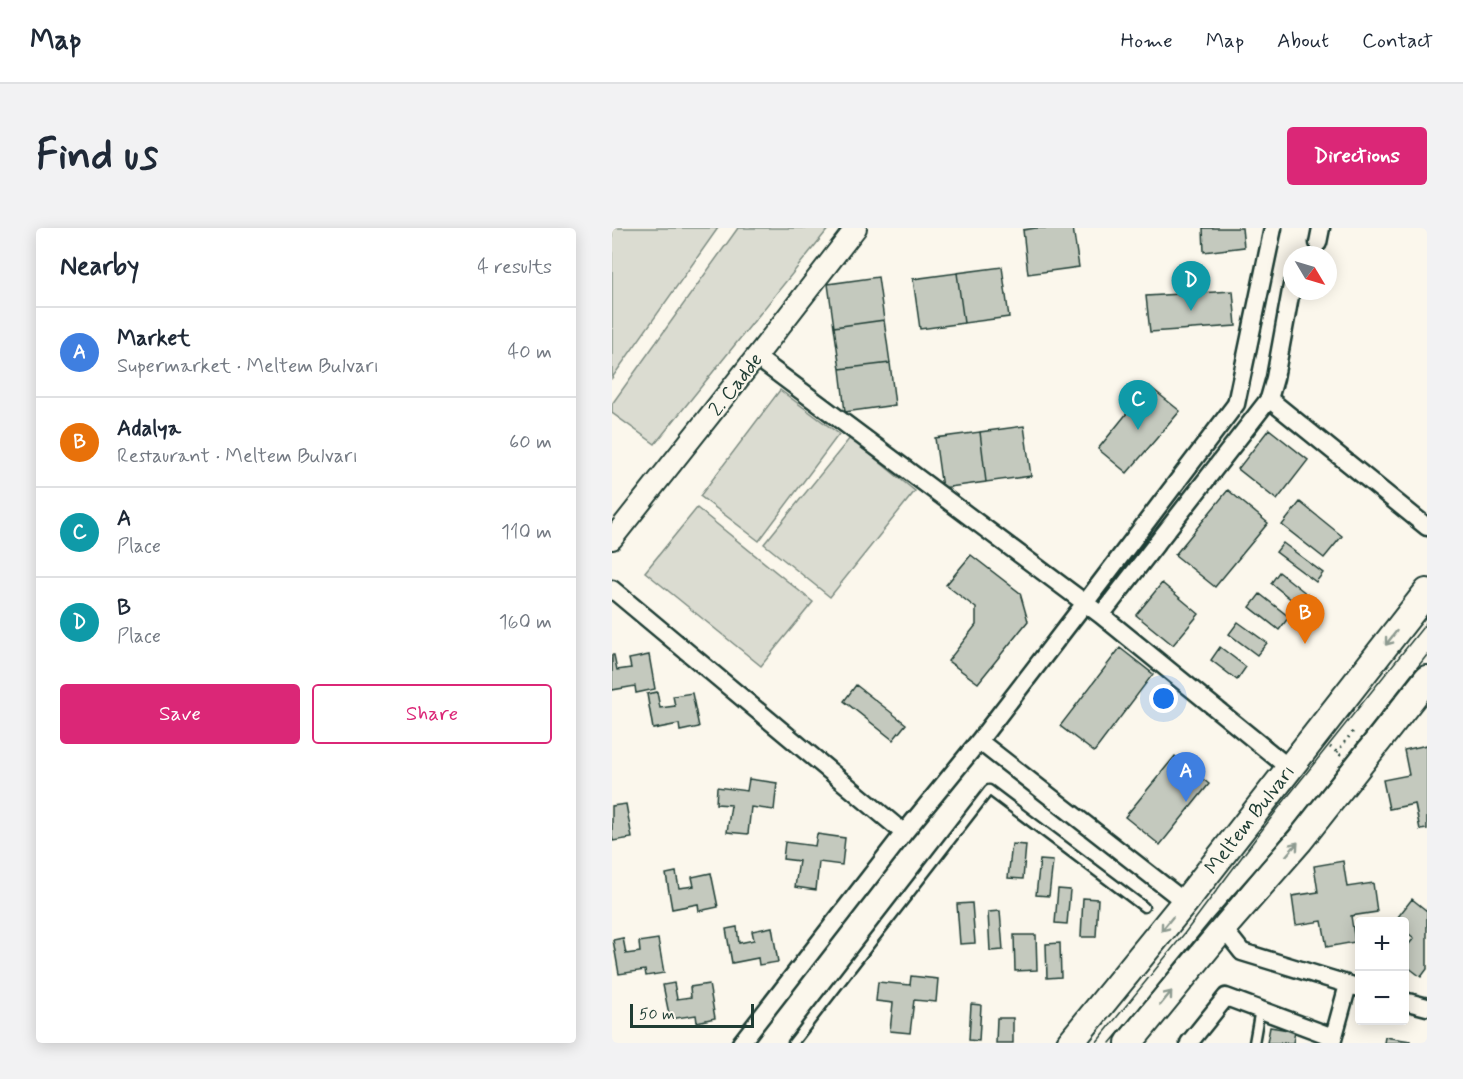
<!DOCTYPE html>
<html lang="en">
<head>
<meta charset="utf-8">
<style>
	:root { --surface:#fff; --page:#f2f2f3; --text:#1f2937; --muted:#747a83; --line:#e0e1e3; --accent:#db2777 }
	body { margin:0; font-family:Mynerve,sans-serif; background:var(--page); color:var(--text) }
	.controls { position:absolute; right:18px; bottom:18px; display:grid; overflow:hidden; border-radius:6px; box-shadow:0 3px 15px #0003 }
	.controls button { width:54px; height:54px; display:grid; place-items:center; padding:0; border:0; border-bottom:2px solid var(--line); background:var(--surface); color:var(--text); font:30px sans-serif }
	.compass { position:absolute; left:671px; top:18px; width:54px; height:54px; border-radius:50%; background:var(--surface); box-shadow:0 3px 15px #0003; rotate:128deg }
	.scale { position:absolute; left:18px; bottom:15px; width:124px; box-sizing:border-box; padding-left:6px; border:3px solid #1f3d34; border-top:0; font-size:16px; line-height:21px; white-space:nowrap; color:#1f3d34; -webkit-text-stroke:4px #fbf7ec; paint-order:stroke }
	.you { position:absolute; left:552px; top:471px; width:21px; height:21px; margin:-15px; border:4px solid #fff; border-radius:50%; background:#1a73e8; box-shadow:0 0 0 9px #1a73e833 }
	.badge { display:grid; place-items:center; width:39px; height:39px; border-radius:50%; background:var(--accent); color:#fff; font-size:20px; font-weight:700 }
	.pin { position:absolute; translate:-50% -50px; filter:drop-shadow(0 2px 3px #0008) }
	.pin::after { content:''; position:absolute; top:32px; width:21px; height:18px; background:inherit; clip-path:polygon(0 0,100% 0,50% 100%) }
	.list { margin:0; padding:0; list-style:none }
	h2 { display:flex; justify-content:space-between; align-items:center; height:78px; margin:0; padding:0 24px; font-size:26px }
	h2 small { font-size:20px; font-weight:400; color:var(--muted) }
	.list li { display:grid; grid-template-columns:39px 1fr auto; gap:18px; align-items:center; box-sizing:border-box; height:90px; padding:0 24px; border-top:2px solid var(--line) }
	.list b { display:block; font-size:22px; white-space:nowrap }
	.list p { margin:0; font-size:20px; white-space:nowrap; color:var(--muted) }
	.list em { font-size:20px; font-style:normal; color:var(--muted) }
	.actions { display:flex; gap:12px; padding:18px 24px }
	.actions a { flex:1; padding:14px 0; border:2px solid var(--accent); border-radius:6px; text-align:center; font-size:21px; color:var(--accent) }
	.actions .main { background:var(--accent); color:#fff }
	.map { position:relative; flex:none; width:815px; height:815px; overflow:hidden; border-radius:6px }
	header { display:flex; align-items:center; gap:36px; box-sizing:border-box; height:84px; padding:0 30px; background:var(--surface); border-bottom:2px solid var(--line) }
	header strong { font-size:28px }
	nav { display:flex; gap:33px; margin-inline-start:auto; font-size:21px }
	.intro { display:flex; align-items:center; justify-content:space-between; box-sizing:border-box; height:144px; padding:0 36px }
	h1 { margin:0; font-size:42px }
	.button { padding:15px 27px; border-radius:6px; background:var(--accent); color:#fff; font-size:21px; font-weight:700 }
	main { display:flex; gap:36px; padding:0 36px }
	aside { flex:1; background:var(--surface); border-radius:6px; box-shadow:0 3px 15px #0003 }
	.map>svg:first-child { display:block }
</style>
</head>
<body>
<header>
<strong>Map</strong>
<nav><a>Home</a><a>Map</a><a>About</a><a>Contact</a></nav>
</header>
<div class="intro"><h1>Find us</h1><a class="button">Directions</a></div>
<main>
<aside>
<h2>Nearby<small>4 results</small></h2>
<ul class="list">
<li><span class="badge" style="background:#3f7fe0">A</span><div><b>Market</b><p>Supermarket · Meltem Bulvarı</p></div><em>40 m</em></li>
<li><span class="badge" style="background:#e8710a">B</span><div><b>Adalya</b><p>Restaurant · Meltem Bulvarı</p></div><em>60 m</em></li>
<li><span class="badge" style="background:#0f9aa8">C</span><div><b>A</b><p>Place</p></div><em>110 m</em></li>
<li><span class="badge" style="background:#0f9aa8">D</span><div><b>B</b><p>Place</p></div><em>160 m</em></li>
</ul>
<div class="actions"><a class="main">Save</a><a>Share</a></div>
</aside>
<div class="map">
<svg width="815" height="815" viewBox="0 0 815 815">
	<rect width="100%" height="100%" fill="#fbf7ec"/>
	<filter id="ink" filterUnits="userSpaceOnUse"><feTurbulence type="fractalNoise" baseFrequency=".0167" numOctaves="2"/><feDisplacementMap in="SourceGraphic" scale="12" xChannelSelector="R" yChannelSelector="G"/><feConvolveMatrix kernelMatrix="1 2 1 2 8 2 1 2 1" color-interpolation-filters="sRGB"/></filter>
	<g filter="url(#ink)">
		<path fill="#dbdcd1" stroke="#7d8c82" stroke-width="1.5" d="M0,0H106L0,150Z
			M126,0H217L43,216L0,185V176Z
			M168,162L227,206L147,313L88,268Z
			M238,210L303,263L218,369L152,316Z
			M85,280L201,374L149,438L33,344Z"/>
		<path fill="#c4c9be" stroke="#1f3d34" stroke-width="1.5" d="M424,0H461L467,39L416,46L411,2Z
			M591,0H630L632,19L592,24Z
			M390,39L397,89L352,95L345,45Z
			M345,45L352,95L308,101L301,51Z
			M266,49L272,92L222,99L216,56Z
			M621,63L624,98L538,104L534,68Z
			M272,92L278,135L228,141L222,99Z
			M278,135L283,177L233,184L228,141Z
			M537,158L568,183L515,245L486,221Z
			M412,198L419,248L374,254L368,204Z
			M657,201L696,232L665,272L626,241Z
			M368,204L374,254L330,260L323,210Z
			M616,262L656,295L603,359L563,327Z
			M688,274L730,308L712,330L670,297Z
			M671,315L711,345L704,354L664,324Z
			M359,327L408,365L416,393L366,455L336,433L364,397V380L334,357Z
			M667,344L695,366L686,377L659,355Z
			M550,355L587,386L561,417L524,387Z
			M648,366L677,389L667,402L638,379Z
			M626,394L655,415L645,427L617,406Z
			M608,419L634,439L625,452L599,432Z
			M508,420L541,446L482,524L448,498Z
			M0,427H2L5,442L19,440L17,431L37,427L43,461L24,465L23,458L0,462Z
			M244,457L294,496L281,512L232,473Z
			M45,464L48,480L63,478L61,468L80,465L87,499L68,503L67,496L41,501L35,466Z
			M815,517V601L808,602L803,576L777,581L771,552L797,547L792,522Z
			M563,528L597,556L548,617L513,589Z
			M137,551L165,555L162,582L139,579L136,606L115,604L119,577L104,576L105,559L135,563Z
			M14,576L20,610L1,613L0,607V578Z
			M205,606L233,610L230,637L207,634L204,662L183,659L187,633L171,631L173,614L203,618Z
			M400,616L414,617L411,651L396,650Z
			M428,632L441,633L437,668L424,667Z
			M731,633L735,659L761,655L765,684L739,688L743,714L715,719L710,693L684,697L680,668L706,664L702,638Z
			M64,644L67,660L82,658L80,649L99,645L106,679L87,683L86,676L60,681L54,646Z
			M446,661L458,662L455,696L443,695Z
			M471,670L486,671L484,709H469Z
			M800,671L815,683V741L809,749L792,736V722L802,710L792,702V694H782Z
			M360,675L363,715L348,716L345,676Z
			M388,683L391,722L378,723L376,684Z
			M125,699L127,715L142,712L140,703L160,699L166,734L147,737L146,730L120,735L114,701Z
			M402,707H424L425,742L403,743Z
			M11,710L14,726L28,724L27,714L46,711L52,745L34,748L33,742L7,746L1,712Z
			M448,715L449,749L435,750L434,716Z
			M299,748L326,751L324,774L302,772L298,805L278,803L281,775L264,773L266,754L298,757Z
			M62,755L65,771L79,769L78,759L97,756L103,790L85,794L84,787L58,791L51,757Z
			M359,776L369,777L367,813L357,812Z
			M385,790H401V815H384Z
			M658,799L683,803L681,815H655Z
			M773,809L798,813V815H772Z"/>
		<g fill="none" stroke-linecap="round" stroke-linejoin="round">
			<g stroke="#1f3d34" stroke-width="13">
				<path id="service" d="M181,815L377,562L532,679
					M642,815L648,781"/>
			</g>
			<g stroke="#1f3d34" stroke-width="21">
				<path id="minor" d="M706,15L709,0
					M144,129L489,387L677,540
					M657,171L815,299
					M0,361L292,605
					M489,387L657,171L663,150L680,57
					M367,513L573,674
					M611,700L630,724L748,760
					M792,773L815,779
					M129,815L292,605L367,513L473,375L624,176L661,0
					M577,815L614,769L721,809
					M720,815L736,757"/>
			</g>
			<g stroke="#1f3d34" stroke-width="24">
				<path id="tertiary" d="M0,311L144,129L244,0"/>
			</g>
			<g stroke="#1f3d34" stroke-width="30">
				<path id="primary" d="M458,815L573,674L815,364
					M517,815L611,700L688,612L815,451"/>
			</g>
			<path stroke="#1f3d34" stroke-width="3" stroke-dasharray="1.5 4.5" stroke-linecap="butt" d="M718,519L730,528
				M725,524L743,501"/>
			<use href="#service" stroke="#fbf7ec" stroke-width="8"/>
			<use href="#minor" stroke="#fbf7ec" stroke-width="16"/>
			<use href="#tertiary" stroke="#fbf7ec" stroke-width="20"/>
			<use href="#primary" stroke="#fbf7ec" stroke-width="26"/>
			<path stroke="#1f3d34" stroke-width="1.5" d="M484,815L572,706L665,582L815,394
				M498,815L683,595L815,427"/>
		</g>
		<defs><path id="oneway-shaft" d="M-6 0H5M1.5-3L5.5 0L1.5 3" fill="none" stroke-width="1.6" stroke-linecap="round" stroke-linejoin="round" transform="scale(1.5)"/></defs>
		<g stroke="#8d9a90">
			<use href="#oneway-shaft" transform="translate(779 410) rotate(128)"/>
			<use href="#oneway-shaft" transform="translate(680 621) rotate(-49)"/>
			<use href="#oneway-shaft" transform="translate(555 696) rotate(129)"/>
			<use href="#oneway-shaft" transform="translate(554 770) rotate(-51)"/>
		</g>
	</g>
	<g text-anchor="middle" stroke-width="4.5" stroke-linejoin="round" paint-order="stroke">
		<g font-size="20" fill="#1f3d34" stroke="#fbf7ec">
			<text transform="translate(123 156) rotate(-52)" y="7">2. Cadde</text>
			<text transform="translate(637 591) rotate(-52)" y="7">Meltem Bulvarı</text>
		</g>
	</g>
</svg>
<div class="controls">
<button>+</button>
<button>−</button>
</div>
<svg class="compass" viewBox="-18 -18 36 36"><path d="M0-13l5 13h-10z" fill="#e53935"/><path d="M0 13l5-13h-10z" fill="#747a83"/></svg>
<div class="scale">50 m</div>
<div class="you"></div>
<div class="pin badge" style="left:574px;top:574px;background:#3f7fe0">A</div>
<div class="pin badge" style="left:693px;top:416px;background:#e8710a">B</div>
<div class="pin badge" style="left:526px;top:202px;background:#0f9aa8">C</div>
<div class="pin badge" style="left:579px;top:83px;background:#0f9aa8">D</div>
</div>
</main>
</body>
</html>
